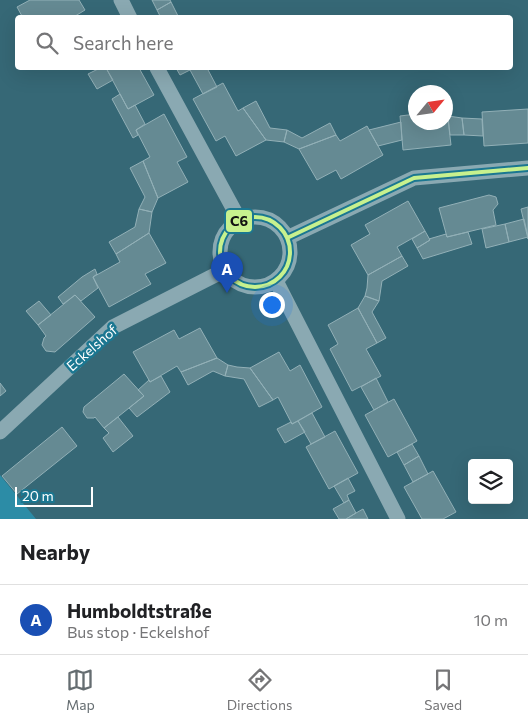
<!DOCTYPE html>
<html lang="en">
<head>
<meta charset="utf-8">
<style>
	:root { --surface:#fff; --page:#f6f6f6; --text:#202124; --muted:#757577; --line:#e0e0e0; --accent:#656d71 }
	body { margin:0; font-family:Commissioner,sans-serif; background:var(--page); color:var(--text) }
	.controls { position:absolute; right:15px; bottom:15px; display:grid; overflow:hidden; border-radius:5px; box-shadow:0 5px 20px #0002 }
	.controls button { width:45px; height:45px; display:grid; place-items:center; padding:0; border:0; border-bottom:1px solid var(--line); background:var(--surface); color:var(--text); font:25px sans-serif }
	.compass { position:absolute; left:408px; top:85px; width:45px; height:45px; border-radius:50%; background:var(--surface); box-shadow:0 5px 20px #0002; rotate:61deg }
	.scale { position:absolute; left:15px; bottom:12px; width:78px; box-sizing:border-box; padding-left:5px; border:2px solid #fff; border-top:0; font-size:14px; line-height:18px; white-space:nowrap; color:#fff; -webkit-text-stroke:4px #1b7791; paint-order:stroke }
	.you { position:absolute; left:271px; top:304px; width:18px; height:18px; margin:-12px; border:4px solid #fff; border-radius:50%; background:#1a73e8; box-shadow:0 0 0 8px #1a73e833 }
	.badge { display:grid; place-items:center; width:32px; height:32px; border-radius:50%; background:var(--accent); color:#fff; font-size:16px; font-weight:700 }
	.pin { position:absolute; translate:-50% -41px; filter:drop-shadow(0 1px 2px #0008) }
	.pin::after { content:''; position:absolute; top:26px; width:18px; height:15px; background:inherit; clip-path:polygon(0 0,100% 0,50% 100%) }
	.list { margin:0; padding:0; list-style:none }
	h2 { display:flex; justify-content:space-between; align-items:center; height:65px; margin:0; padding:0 20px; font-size:21px }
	h2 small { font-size:16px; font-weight:400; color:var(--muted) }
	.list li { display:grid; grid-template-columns:32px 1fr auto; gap:15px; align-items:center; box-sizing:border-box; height:70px; padding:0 20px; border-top:1px solid var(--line) }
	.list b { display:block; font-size:19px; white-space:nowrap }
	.list p { margin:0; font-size:16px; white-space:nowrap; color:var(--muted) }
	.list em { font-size:16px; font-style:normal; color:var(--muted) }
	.icon { flex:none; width:28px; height:28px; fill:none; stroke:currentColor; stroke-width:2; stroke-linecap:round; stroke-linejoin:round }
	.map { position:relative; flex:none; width:528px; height:519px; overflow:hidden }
	.search { position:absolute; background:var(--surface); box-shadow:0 5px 20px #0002; left:15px; right:15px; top:15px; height:55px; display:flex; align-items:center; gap:12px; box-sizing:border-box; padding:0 18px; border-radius:5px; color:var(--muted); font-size:19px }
	.sheet { height:135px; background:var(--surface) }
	nav { display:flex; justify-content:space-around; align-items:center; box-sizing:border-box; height:70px; border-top:1px solid var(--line); background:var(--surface); font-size:14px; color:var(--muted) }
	nav a { display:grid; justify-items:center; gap:2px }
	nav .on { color:var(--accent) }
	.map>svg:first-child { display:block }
</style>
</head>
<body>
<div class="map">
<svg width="528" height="519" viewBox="0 0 528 519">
	<rect width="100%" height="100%" fill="#366876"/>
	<path fill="#2c8ca6" d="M0,475L36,519H0Z"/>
	<path fill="#658a93" stroke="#92b0b7" d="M30,0H79L85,10L72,18H23L17,7Z
		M152,0H170L171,2L157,10Z
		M171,2L179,18H161L157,10Z
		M100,68H106L113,80L97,89L88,74Z
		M106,68H139L154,95L128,109Z
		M176,68H194L180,75Z
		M194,68H207L217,87L203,94L190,70Z
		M223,83L238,111L243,108L266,140L236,156L225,136L216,141L193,99Z
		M120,94L128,109L135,105L145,124L136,130L138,135L133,138L112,99Z
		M256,101L270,128L287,130L284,142L266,140L243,108Z
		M528,109V143L484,146L482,112Z
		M447,111L451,145L403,150L400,116L416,114V122H446V112Z
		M164,114L187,157L177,162L188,182L158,198L143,161L150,157L136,130Z
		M448,116L462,118L464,135H450Z
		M462,118L482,119L483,136L464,135Z
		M401,122L402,140L378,146L369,130Z
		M330,123L336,135L299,149L284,142L287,130L302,138Z
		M367,126L383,155L341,179L336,170L317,180L299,149L336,135L340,141Z
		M143,161L158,198L152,212L139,209L145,197L130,168Z
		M489,195L496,197L498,204L493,210L496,225L447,237L439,208Z
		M408,201L425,231L397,247L402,256L368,275L351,245L370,234L365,225Z
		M528,207V239L521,209Z
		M139,209L152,212L149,233L116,254L109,242L135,227Z
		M524,219L528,237L509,242L505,224Z
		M505,224L509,242L486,248L482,229Z
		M425,231L430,240L417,248L412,239Z
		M468,232L472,244L423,259L417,248L430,240L429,239L446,234L447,237Z
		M149,233L166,263L145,274L151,284L109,307L93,277L120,262L116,254Z
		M402,256L408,266L382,281L379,301L365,296L367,288L368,275Z
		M95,269L97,274L93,277L98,288L81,301L75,295L63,304L58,297L82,277Z
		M75,295L95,317L55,352L46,351L42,345L44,338L46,336L38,325Z
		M365,296L379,301L372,312L386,338L377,343L358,308Z
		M39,301L51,315L38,325L26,311Z
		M358,308L377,343L366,349L381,376L352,391L330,349L338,344L328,325Z
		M200,328L217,358L181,372L177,366L150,382L133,352L174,330L179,339Z
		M279,352L290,371L300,365L322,407L292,424L278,397L273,400L250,368Z
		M217,358L228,365L225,376L213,371L188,385L181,372Z
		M228,365L237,367L250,368L273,400L259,407L244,379L225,376Z
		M124,374L144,396L104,428L95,417L94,418H87L83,412L84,407Z
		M161,376L170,392L137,417L129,408L144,396L138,390L149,380L150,382Z
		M376,378L388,402L374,410L361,387Z
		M0,383L6,391L0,396Z
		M394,399L417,441L388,457L365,415Z
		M312,413L325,437L311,444L298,421Z
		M118,417L133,436L113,452L103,438L109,433L104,428Z
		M298,421L305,432L285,443L277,429L291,422L292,424Z
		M62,427L77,446L17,494L2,476Z
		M335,431L358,473L329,489L306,447Z
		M412,444L419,456L404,465L397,452Z
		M419,456L428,474L413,482L404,465Z
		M433,471L456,512L443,519H422L404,487Z
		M348,478L355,491L347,495L349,500L344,503L334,486Z
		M349,500L356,513L346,519H339L333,509Z
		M363,509L368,519H346L356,513Z"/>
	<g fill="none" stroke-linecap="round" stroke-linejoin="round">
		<path stroke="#8aa9b2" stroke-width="15" d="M121,0L130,18
			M157,68L240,221
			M220 252a35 35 0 1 1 70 0a35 35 0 1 1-70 0Z
			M287,238L414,178L528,168
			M276,281L398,519
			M0,432L113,327L225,270"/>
		<g stroke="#1b7791" stroke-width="8">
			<path id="bus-1" d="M220 252a35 35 0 1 1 70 0a35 35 0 1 1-70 0Z
				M287,238L414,178L528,168"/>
		</g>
		<use href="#bus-1" stroke="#c7f18e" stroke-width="4"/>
	</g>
	<g text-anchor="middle" stroke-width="5" stroke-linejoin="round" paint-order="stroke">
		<g font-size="14" fill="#fff" stroke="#1b7791">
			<text transform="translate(92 348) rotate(-41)" y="5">Eckelshof</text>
		</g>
	</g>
	<rect stroke="#1b7791" stroke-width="2" x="225" y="209" width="28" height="24" rx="5" fill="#c7f18e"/>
	<g font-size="14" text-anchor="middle" font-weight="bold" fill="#111">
		<text x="239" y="226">C6</text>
	</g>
</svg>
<div class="controls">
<button><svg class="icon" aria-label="layers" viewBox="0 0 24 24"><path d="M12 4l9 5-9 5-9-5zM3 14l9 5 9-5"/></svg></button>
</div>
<svg class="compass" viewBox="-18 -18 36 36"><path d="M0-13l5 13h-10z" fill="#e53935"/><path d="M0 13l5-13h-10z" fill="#757577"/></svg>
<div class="scale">20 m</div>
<div class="you"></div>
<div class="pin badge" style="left:227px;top:293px;background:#1a4fb4">A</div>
<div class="search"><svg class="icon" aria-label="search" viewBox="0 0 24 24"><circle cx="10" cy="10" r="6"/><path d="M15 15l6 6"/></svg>Search here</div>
</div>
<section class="sheet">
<h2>Nearby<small></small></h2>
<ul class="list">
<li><span class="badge" style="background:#1a4fb4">A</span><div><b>Humboldtstraße</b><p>Bus stop · Eckelshof</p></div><em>10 m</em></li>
</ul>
</section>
<nav>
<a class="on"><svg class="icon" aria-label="map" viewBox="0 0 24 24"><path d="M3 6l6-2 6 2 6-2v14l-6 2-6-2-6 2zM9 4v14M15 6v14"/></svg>Map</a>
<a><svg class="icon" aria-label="directions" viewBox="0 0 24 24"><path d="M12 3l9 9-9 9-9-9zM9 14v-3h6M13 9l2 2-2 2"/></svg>Directions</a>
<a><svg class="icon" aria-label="saved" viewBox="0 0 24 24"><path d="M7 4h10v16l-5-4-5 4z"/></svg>Saved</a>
</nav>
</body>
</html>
